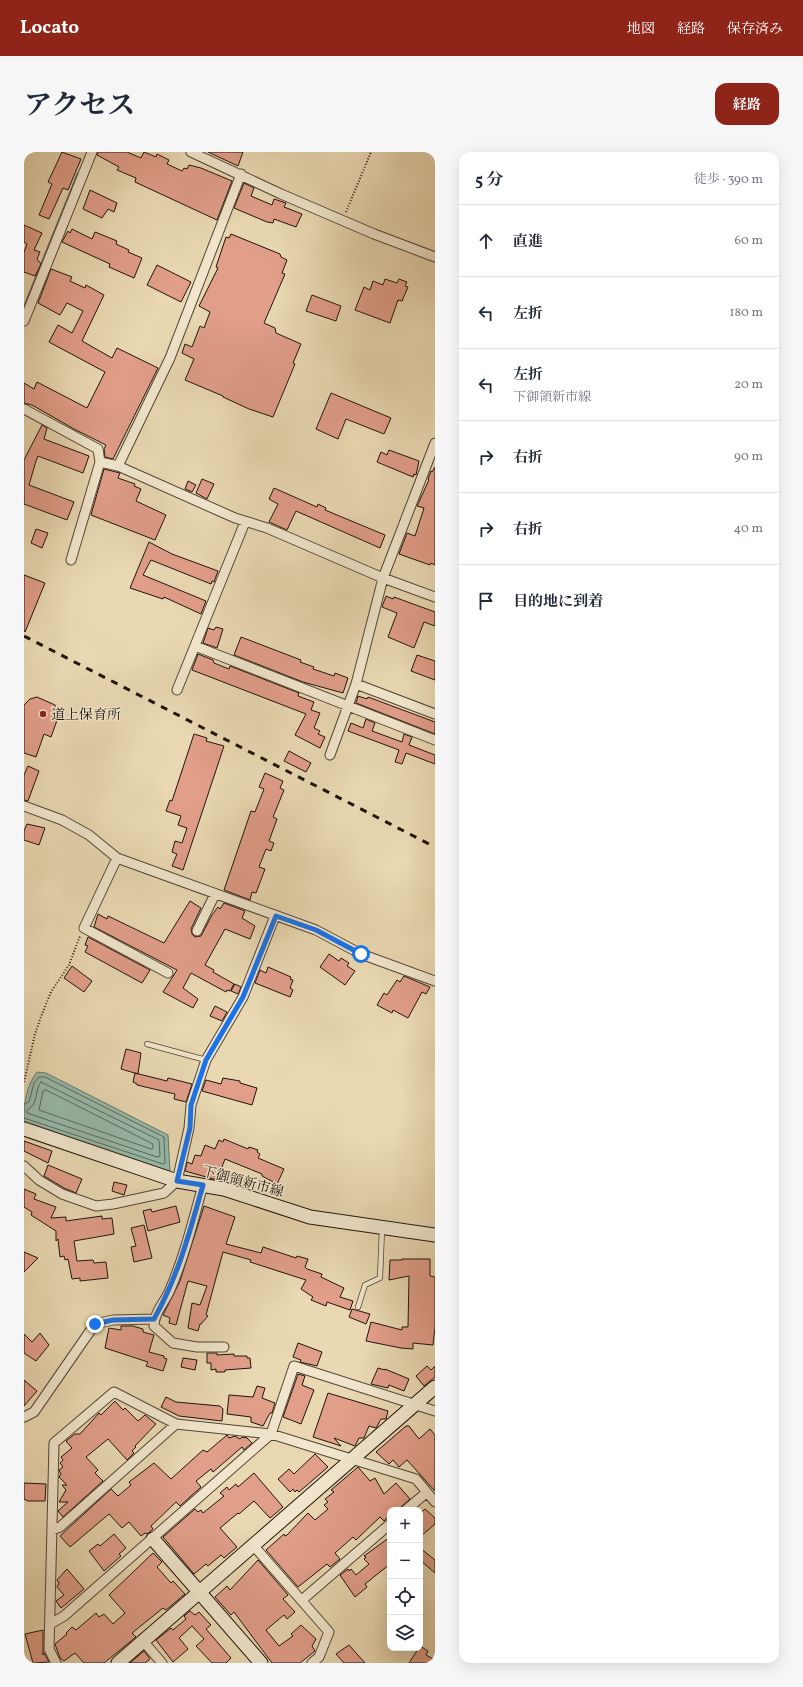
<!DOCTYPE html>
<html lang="ja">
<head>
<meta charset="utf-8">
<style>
	:root { --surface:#fff; --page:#f6f6f7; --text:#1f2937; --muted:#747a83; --line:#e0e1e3; --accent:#8f2418 }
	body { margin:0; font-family:Vollkorn,"Noto Serif JP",serif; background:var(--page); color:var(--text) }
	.controls { position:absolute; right:12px; bottom:12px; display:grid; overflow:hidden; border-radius:8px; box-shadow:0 4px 16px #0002 }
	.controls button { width:36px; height:36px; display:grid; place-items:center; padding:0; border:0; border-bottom:1px solid var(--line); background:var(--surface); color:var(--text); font:20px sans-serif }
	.stop { position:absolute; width:12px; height:12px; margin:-9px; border:3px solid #1a73e8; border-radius:50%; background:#fff }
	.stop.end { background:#1a73e8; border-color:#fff; box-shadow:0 1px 4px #0008 }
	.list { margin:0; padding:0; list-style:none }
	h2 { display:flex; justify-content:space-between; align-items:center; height:52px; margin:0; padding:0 16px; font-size:17px }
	h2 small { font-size:13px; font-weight:400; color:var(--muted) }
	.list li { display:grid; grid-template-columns:26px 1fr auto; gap:12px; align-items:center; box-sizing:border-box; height:72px; padding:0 16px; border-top:1px solid var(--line) }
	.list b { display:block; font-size:15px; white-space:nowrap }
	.list p { margin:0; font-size:13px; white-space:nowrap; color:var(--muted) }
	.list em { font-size:13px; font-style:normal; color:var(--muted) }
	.icon { flex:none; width:22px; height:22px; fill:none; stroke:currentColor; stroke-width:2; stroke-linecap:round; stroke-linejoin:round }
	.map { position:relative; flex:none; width:411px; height:1511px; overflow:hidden; border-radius:12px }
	header { display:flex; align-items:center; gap:24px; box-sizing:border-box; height:56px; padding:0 20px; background:var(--accent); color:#fff }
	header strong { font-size:19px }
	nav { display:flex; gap:22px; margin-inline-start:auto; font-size:14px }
	.intro { display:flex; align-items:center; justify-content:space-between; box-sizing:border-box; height:96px; padding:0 24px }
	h1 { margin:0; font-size:28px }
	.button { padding:10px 18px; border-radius:12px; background:var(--accent); color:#fff; font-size:14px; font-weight:700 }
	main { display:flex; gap:24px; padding:0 24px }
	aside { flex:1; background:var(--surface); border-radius:12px; box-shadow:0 4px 16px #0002 }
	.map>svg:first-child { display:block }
</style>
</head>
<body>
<header>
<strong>Locato</strong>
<nav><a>地図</a><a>経路</a><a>保存済み</a></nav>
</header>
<div class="intro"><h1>アクセス</h1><a class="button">経路</a></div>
<main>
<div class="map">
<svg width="411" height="1511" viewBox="0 0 411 1511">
	<rect width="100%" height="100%" fill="#e9d8b2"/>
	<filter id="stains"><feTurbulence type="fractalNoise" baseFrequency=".005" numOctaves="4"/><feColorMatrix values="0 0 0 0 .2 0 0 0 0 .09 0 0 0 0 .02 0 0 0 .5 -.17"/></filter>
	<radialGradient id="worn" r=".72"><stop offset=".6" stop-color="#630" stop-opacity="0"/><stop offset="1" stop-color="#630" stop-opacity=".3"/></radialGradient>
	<path fill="#97baab" stroke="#67786b" d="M13,920L22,921L144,983L146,1019L0,969C0,951 2,934 13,920Z"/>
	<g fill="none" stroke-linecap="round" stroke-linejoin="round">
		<path stroke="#5b675c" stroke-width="1" d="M17,930L135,988L136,1004L133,1005L3,961V958C15,952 10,939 17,930Z
			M22,938L129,992V996L127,997L15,958L19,939Z
			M0,952L5,950L10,931L15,925H21L140,985L141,1011L139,1012L0,966"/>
		<path stroke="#67786b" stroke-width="3" d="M0,156L54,22"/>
	</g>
	<path fill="#e19e89" stroke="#1f140c" d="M38,0L57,7L44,38L39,36L25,67L15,63L28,32L24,30Z
		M74,0H103L117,6L120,0L132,5L133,2L145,8L143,12L158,19L160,16L163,17L165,13L177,16L208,29L193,68L111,30L112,26L93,18L95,15L73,3Z
		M184,0H219L214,14Z
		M220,31L230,36L227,44L248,53L250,47L262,51L260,55L278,62L272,75L250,67L249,71L243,70L210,56Z
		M66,38L93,51L90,60L84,57L78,66L59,57Z
		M0,73L18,81L10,98L16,100L13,107L17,112L11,124L0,120V100L3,92L0,90Z
		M48,77L68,87L71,80L93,89L92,92L105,98L104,100L118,106L110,126L85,115L86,112L38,90L44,79L46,81Z
		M207,82L256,102L257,105L263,108L258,121L261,122L240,171L251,176L252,181L277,192L269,211L271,212L249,265L225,257L199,245V244L161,228L170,207L158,201L161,192L168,195L176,174L180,176L186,160L175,154L194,116L192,115L202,85L205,86Z
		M133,113L167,130L157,150L123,133Z
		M27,117L48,125L46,129L61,136L62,133L80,143L58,189L88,206L93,196L134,216L89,307L81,305L80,297L82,293L50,277L8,253L0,251V231L10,237L13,230L63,256L81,220L25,190L34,173L48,181L59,159L43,151L36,163L14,151Z
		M361,127L373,131L375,127L383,130L381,134L384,135L378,149L374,148L366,171L331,158L340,135L346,138L349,129L359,133Z
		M288,143L317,154L312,169L282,159Z
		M307,241L367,266L360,282L322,267L314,287L292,277Z
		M18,273L23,276L20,287L65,304L59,321L14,304L12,309L5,333L50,350L43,368L0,352V308Z
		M365,298L395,309L392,323L390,322L389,325L353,310L357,300L363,303Z
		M411,315V413L407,411L406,413L375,402L383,381L391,384L400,356L393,354L405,328L404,327L407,319L408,320Z
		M80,317L96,321L94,326L111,332L110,334L117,337L112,349L142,363L131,388L67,363Z
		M178,327L190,332L183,347L172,341Z
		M164,329L172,333L168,340L161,337Z
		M250,336L293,355L294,352L302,356L301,358L361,383L356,396L272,359L263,378L245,370L254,352L245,347Z
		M12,377L24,381L18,396L7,391Z
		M125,390L148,402L194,419L190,430L188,429L187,432L127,408L119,423L182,449L177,462L140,445L139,447L106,436Z
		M0,423L21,431L1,480L0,479Z
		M362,444L369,447L370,445L411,460V474L400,470L390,496L364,485L373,461L358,455Z
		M192,475L199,477L193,496L179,491L184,476L190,478Z
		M217,485L277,508L276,510L290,515L289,517L310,524L311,521L324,526L319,541L279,530L210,503Z
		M174,502L189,508L190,511L205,517L206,514L275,541L274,544L290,550L287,558L296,561L290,576L296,579L294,582L301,585L296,596L271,583L282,562L168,518Z
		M393,503L411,509V528L387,519Z
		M334,544L343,547L344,545L411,570V582L332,551Z
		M13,545L31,553L34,557L33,560L35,563L27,585L20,582L12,605L0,601V553L6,547Z
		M342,567L351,571L348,579L378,590L380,582L388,585L385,593L411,603V612L382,601L378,612L371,610L375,598L324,579L327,571L339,576Z
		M170,582L183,586L182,589L200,594L159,718L148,714L153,702L148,700L151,689L158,691L163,676L154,673L157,664L142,659L146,648L148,649Z
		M265,599L287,611L282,620L260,609Z
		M4,614L15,619L4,649L0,648V623Z
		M241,621L259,629L256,636L260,638L249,665L253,667L245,689L250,691L247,699L242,697L235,715L241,717L232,741L228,740L226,748L200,738L227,659L231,660L240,637L235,635Z
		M3,672L21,676L15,693L0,688V679Z
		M166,749L177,756L167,777L168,782L171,785L177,784L188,763L194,755L196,757L200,751L221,759L218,766L231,774L226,787L201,777L181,813L190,818L189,820L210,832L206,839L203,838L202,840L167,821L159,836L174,847L169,856L139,840L153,818L70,775L74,762L83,767L84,764L140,791Z
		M64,785L126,818L118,831L61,800L64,794L61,793Z
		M305,802L315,809L317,806L325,811L323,814L331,819L321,833L296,815Z
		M48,814L68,829L60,840L40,826Z
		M244,815L267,825L266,827L269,828L266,836L269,838L266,845L231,831L236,818L242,821Z
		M380,824L406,835L402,842L398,840L384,866L369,858L368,861L353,853L360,841L363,843L373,828L376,830Z
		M211,832L217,835L214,842L207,839Z
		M191,854L203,860L198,869L186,864Z
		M102,897L117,901L114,922L97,917Z
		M111,921L143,929L144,926L168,932L162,950L150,947L151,942L113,933V932L109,930Z
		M199,926L216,929V931L233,936L228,953L178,939L182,928L197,932Z
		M200,987L224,997L225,995L234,998L233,1000L236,1002L234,1006L260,1017L253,1032L238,1024V1022L201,1007L193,1028L161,1019L163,1010L168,1012L171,1003L177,1004L181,993L191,997L195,988L199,990Z
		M0,989L28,999L24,1011L0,999Z
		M24,1013L58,1027L52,1041L40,1036L20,1024Z
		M90,1030L103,1033L100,1043L88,1039Z
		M0,1037L12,1042L10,1047L32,1055L27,1066L42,1065V1069L78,1064V1067L88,1066L90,1082L50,1089L53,1109L69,1108L70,1111L82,1110L84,1126L56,1129V1126L48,1127L44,1107L41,1108L40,1104L36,1105L34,1087L32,1089V1079L7,1063L8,1060L0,1055Z
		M152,1054L156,1070L124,1079L119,1059L127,1057L128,1060Z
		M180,1054L211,1065L202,1092L237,1101L239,1095L272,1106L273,1104L284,1107L281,1115L283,1117L298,1122L297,1125L320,1136L316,1145L329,1149L326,1158L303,1150L302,1154L287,1148L289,1145L277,1137L282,1128L226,1110L227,1108L199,1100L182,1163L184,1164L177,1172H176L174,1179L164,1176L168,1151L176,1153L183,1134L164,1129L152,1173L145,1171L146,1166L139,1163L156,1129Z
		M120,1073L128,1106L110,1110L107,1095L112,1094L107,1076Z
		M0,1100L14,1106L0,1120Z
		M378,1107H406V1124L411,1125V1175L409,1193L389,1191V1197L377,1196L342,1189L347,1170L378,1178V1175H384L385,1124L365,1128L366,1108H378Z
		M328,1157L346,1162L342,1172L325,1165Z
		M97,1174H109L119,1177V1180L130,1183L125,1200L140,1204V1206L143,1207L139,1219L122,1214L124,1210L81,1196L85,1176L97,1178Z
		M16,1181L25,1193L12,1209L0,1201V1182L8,1190Z
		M274,1191L298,1200L293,1214L276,1210L277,1208L269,1205Z
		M183,1201H193V1203L210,1202V1204H223V1206H226L227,1216L201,1218V1220H192V1217L187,1218V1211H183Z
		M159,1206L173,1208L171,1218L157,1215Z
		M403,1214L407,1218L411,1214V1225L400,1234L392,1224Z
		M354,1216L361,1218V1217L385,1227L380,1239L365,1233L364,1236L347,1232Z
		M274,1222L281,1224L278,1233L290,1238L277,1272L259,1265Z
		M0,1228L13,1239L0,1254Z
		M233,1234L241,1236L238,1246L251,1251L248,1261H246L239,1274L227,1270V1265L203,1262L205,1243L229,1245Z
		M304,1241L364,1259L362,1267H357L352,1276L345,1274L340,1286H335L331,1294L310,1286L317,1294L289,1285Z
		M142,1245L152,1250L196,1254L199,1257L198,1269L155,1264L137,1255Z
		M91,1249L99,1258L101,1256L114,1269L121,1263L132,1272L111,1294L112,1295L108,1299L110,1301L103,1308L84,1287L62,1305L74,1318L71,1321L79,1329L39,1365L34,1359L44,1350H35L42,1338L38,1333H43L35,1325L37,1322L35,1318L39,1315L36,1311L39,1308L37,1305L48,1296L42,1289L51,1282H56L75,1261L77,1263Z
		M382,1274H385L395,1287L406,1277L411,1283V1339L383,1308L375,1315L369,1308L365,1312L352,1300Z
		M203,1283L205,1286L211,1284L216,1287L218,1285L223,1286L228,1291L220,1298L218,1295L189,1320L187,1317L172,1329L177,1335L156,1354L152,1350L127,1374L129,1377L123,1382L121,1381L117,1384L105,1370L98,1376L85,1362L46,1395L36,1384L87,1337L94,1344L107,1333L105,1330L130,1311L147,1327L179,1298L183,1300Z
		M291,1302L304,1315L275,1340L273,1338L271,1340L269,1337L266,1340L254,1327L265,1317L270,1322Z
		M334,1315L346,1329L351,1326L360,1342L372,1331L386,1347L378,1354L376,1358H366V1363L360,1369L356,1365L332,1388L329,1385L311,1401L316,1407L306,1415L303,1412L274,1435L242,1398L260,1382L261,1384L263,1383L284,1361L291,1368L304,1357L300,1353L304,1350L301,1347L310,1340L307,1338Z
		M230,1321L259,1355L246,1366L230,1349L215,1362L214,1361L196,1376L213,1395L200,1406L197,1403L184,1414L182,1412L170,1422L139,1385L171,1357L174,1360L177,1358L179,1361L200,1344L196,1341L203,1335L205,1338L212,1332L214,1335Z
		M0,1331L22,1332L21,1349H4L0,1347Z
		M401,1357L411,1366V1372L396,1385V1361Z
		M90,1382L102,1396L95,1402L97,1404L80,1419L65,1399L74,1392L76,1394Z
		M366,1385V1412L341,1432L343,1435L331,1445L316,1423L324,1417L325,1419L327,1417L332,1423L345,1412L340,1407L342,1405L340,1404Z
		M396,1396L411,1408V1421L396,1408Z
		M129,1401L138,1410L133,1415L147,1431L149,1429L161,1442L142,1458L139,1456L108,1481L112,1485L80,1511H60L51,1501L40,1509L36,1506L31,1492L43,1482L42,1481L48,1475L52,1478L72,1461L75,1465L80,1462L89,1472L101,1461L85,1443Z
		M234,1408L264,1443L259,1447L271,1460L263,1467L260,1463L242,1478L255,1494L269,1484L267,1482L277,1473L292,1487L288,1494L291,1499L276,1511H248L210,1460L207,1463L191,1445L203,1434L206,1438Z
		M43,1417L60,1437L37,1456L32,1449L40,1443L33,1435L35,1431L33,1428Z
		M166,1459L171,1463L175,1460L187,1473L182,1477L207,1506L202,1511H188L172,1494L180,1487L168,1474L155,1486L164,1497L149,1510L132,1488L147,1476L149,1478L162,1467L160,1464Z
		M19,1478V1503L20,1501L25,1510L9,1511L1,1482Z
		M325,1493L341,1511H320L312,1502Z
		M396,1494L404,1499L402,1503L411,1508V1511H385Z
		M120,1499L126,1507L121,1511H106Z"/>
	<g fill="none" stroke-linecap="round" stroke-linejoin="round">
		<g stroke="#524536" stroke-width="6">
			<path id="lane" d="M123,892L182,908
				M334,1155L341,1133L356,1126L358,1077"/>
		</g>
		<g stroke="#524536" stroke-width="11">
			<path id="street" d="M167,0L257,42L350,82L411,105
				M0,169L68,0
				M0,257L74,297L76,310L47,408
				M76,310L94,314L211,366L243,376L359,426L411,445
				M94,314L146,206L217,22
				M171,494L411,588
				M332,532L411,562
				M153,538L221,370
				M306,603L332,532L359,426L411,291
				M0,654L38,668L65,683L93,706L292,778L337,802L411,829
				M93,706L60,776L144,821
				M173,779L191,742
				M0,1014L15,1028L38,1042L72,1054L89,1052L140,1041L153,1029L165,976L167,953L182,908L219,845L251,764
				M179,1033C169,1069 160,1106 145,1140C140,1151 130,1161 130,1174L149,1191L173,1195H200
				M0,1265L10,1260L71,1172L89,1168L130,1167
				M382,1358L402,1341
				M28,1378L36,1375L152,1272
				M229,1393L305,1480L295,1505L288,1511
				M278,1448L366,1372
				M26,1472L40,1464L247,1282L270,1214L411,1259
				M119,1489L138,1511
				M32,1511L25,1497L30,1291L90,1240L152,1272L247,1282L392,1327L411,1350"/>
		</g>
		<g stroke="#1f140c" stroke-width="15">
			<path id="secondary" d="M0,977L153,1029L200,1037L286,1065L411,1083
				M129,1387L237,1511
				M94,1511L411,1235"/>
		</g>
		<path stroke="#1f140c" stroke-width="2" stroke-dasharray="1 2" stroke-linecap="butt" d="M322,60L347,0
			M0,930L11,882L18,862L27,840L45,813L56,784"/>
		<use href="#lane" stroke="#f1e6cd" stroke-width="4.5"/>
		<use href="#street" stroke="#f1e6cd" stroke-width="9"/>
		<use href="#secondary" stroke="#f1e6cd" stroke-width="13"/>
		<path stroke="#1f140c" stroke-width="3" stroke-dasharray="7 7" stroke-linecap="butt" d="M0,484L411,695"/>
	</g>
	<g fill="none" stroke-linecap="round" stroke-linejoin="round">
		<path stroke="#1a73e8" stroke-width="5" d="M71,1172L89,1168L130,1167C155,1122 165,1082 179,1033L153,1029L166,976L167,953L182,908L219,845L252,764L292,778L337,802"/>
	</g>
	<circle fill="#8f2418" stroke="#f1e6cd" stroke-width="1.5" cx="19" cy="562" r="4"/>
	<g text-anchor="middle" stroke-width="3" stroke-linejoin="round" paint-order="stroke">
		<g font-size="14" fill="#1f140c" stroke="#f1e6cd" text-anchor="start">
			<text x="27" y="567">道上保育所</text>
		</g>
		<g font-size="14" fill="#1f140c" stroke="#f1e6cd">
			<text transform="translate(219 1029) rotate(15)" y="5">下御領新市線</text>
		</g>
	</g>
	<rect width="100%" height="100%" filter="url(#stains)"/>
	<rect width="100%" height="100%" fill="url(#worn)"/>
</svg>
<div class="controls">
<button>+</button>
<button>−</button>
<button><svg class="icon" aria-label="locate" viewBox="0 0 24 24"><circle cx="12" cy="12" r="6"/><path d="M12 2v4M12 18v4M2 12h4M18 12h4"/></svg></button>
<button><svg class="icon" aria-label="layers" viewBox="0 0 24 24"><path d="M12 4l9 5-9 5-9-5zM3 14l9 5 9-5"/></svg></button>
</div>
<div class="stop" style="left:337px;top:802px"></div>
<div class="stop end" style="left:71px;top:1172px"></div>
</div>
<aside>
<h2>5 分<small>徒歩 · 390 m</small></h2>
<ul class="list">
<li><svg class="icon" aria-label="ahead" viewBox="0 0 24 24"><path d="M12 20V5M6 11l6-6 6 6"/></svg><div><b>直進</b></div><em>60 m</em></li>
<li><svg class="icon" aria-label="left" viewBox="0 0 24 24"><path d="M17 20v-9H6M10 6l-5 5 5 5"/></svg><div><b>左折</b></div><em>180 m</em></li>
<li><svg class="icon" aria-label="left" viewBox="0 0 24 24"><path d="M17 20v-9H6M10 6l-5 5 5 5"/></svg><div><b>左折</b><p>下御領新市線</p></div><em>20 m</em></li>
<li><svg class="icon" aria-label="right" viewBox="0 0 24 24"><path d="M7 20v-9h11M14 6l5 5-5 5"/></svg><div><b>右折</b></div><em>90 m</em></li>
<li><svg class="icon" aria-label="right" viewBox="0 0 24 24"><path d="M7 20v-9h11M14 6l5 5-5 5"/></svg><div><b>右折</b></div><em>40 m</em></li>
<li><svg class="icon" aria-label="arrive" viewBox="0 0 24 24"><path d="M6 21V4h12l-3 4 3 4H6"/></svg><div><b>目的地に到着</b></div></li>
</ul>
</aside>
</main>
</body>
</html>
